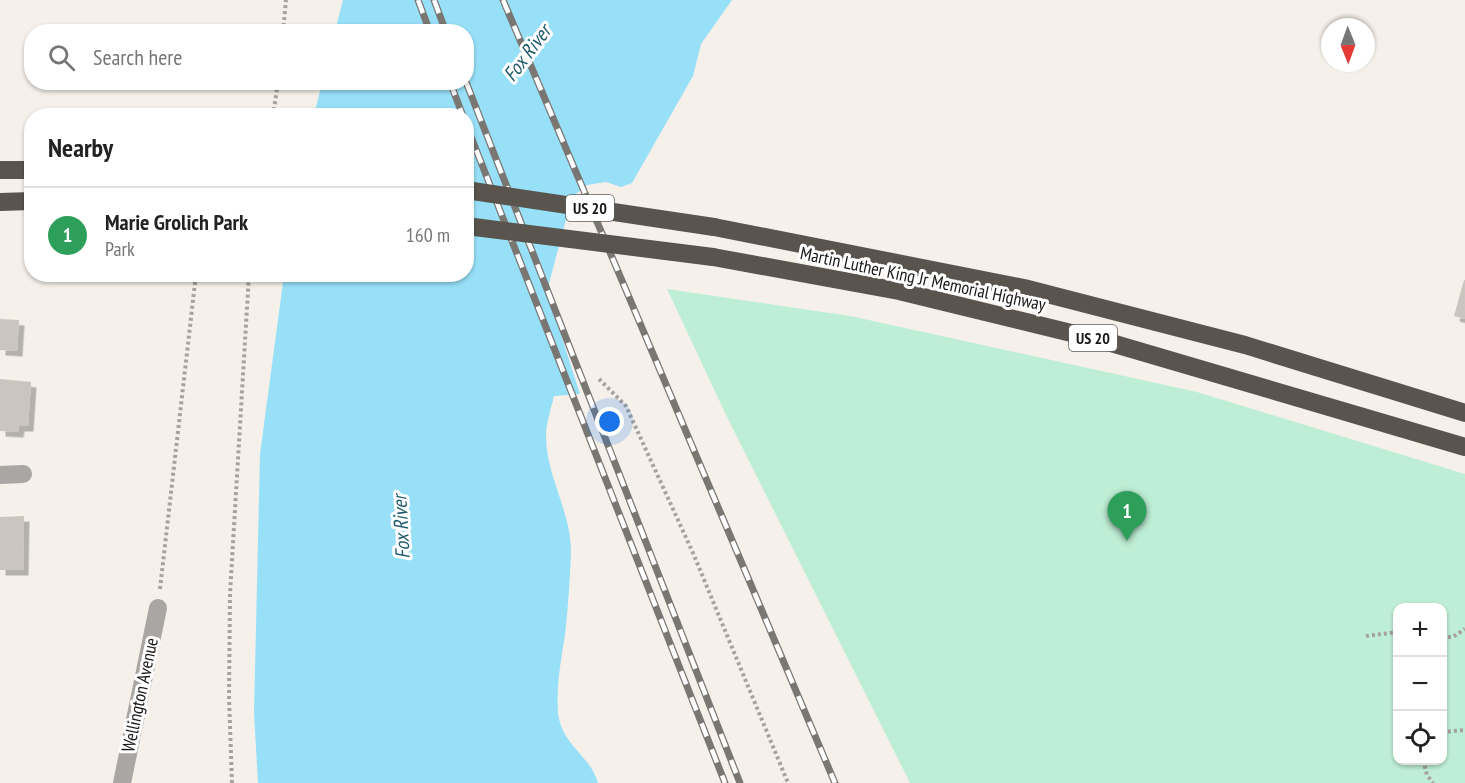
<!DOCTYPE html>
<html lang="en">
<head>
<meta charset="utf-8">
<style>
	:root { --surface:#fff; --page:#f2f2f2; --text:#222; --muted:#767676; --line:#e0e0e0; --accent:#0f766e }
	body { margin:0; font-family:"PT Sans Narrow",sans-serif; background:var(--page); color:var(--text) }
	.controls { position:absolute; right:18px; bottom:18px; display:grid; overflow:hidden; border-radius:12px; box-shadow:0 2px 4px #0004 }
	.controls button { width:54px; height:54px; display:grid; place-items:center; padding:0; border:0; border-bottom:2px solid var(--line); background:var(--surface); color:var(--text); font:30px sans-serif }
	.compass { position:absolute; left:1321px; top:18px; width:54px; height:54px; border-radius:50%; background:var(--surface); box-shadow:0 2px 4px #0004; rotate:179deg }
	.you { position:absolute; left:610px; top:422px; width:21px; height:21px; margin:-15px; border:4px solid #fff; border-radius:50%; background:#1a73e8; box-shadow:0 0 0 9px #1a73e833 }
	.badge { display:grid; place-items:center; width:39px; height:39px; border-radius:50%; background:var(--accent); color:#fff; font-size:20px; font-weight:700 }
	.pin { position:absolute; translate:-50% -50px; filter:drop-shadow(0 2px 3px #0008) }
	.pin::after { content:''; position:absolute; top:32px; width:21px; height:18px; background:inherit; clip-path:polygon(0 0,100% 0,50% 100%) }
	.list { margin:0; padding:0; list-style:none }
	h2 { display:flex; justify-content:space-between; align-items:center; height:78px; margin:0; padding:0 24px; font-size:26px }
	h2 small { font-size:20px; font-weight:400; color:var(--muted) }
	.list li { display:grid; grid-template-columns:39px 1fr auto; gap:18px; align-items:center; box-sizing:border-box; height:96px; padding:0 24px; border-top:2px solid var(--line) }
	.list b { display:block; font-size:22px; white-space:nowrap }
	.list p { margin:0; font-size:20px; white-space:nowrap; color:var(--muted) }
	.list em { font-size:20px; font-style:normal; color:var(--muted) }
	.icon { flex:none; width:33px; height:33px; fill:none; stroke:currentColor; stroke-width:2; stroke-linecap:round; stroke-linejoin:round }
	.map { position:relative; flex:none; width:1465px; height:783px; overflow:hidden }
	.search { position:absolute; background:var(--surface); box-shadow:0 2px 4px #0004; left:24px; top:24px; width:450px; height:66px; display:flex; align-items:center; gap:15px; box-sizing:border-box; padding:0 21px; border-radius:24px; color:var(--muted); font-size:22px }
	.panel { position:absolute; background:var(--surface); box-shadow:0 2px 4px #0004; left:24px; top:108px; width:450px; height:174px; border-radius:24px }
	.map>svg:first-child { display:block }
</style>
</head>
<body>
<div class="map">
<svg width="1465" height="783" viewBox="0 0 1465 783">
	<defs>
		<filter id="shadow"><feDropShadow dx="5.5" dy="5.5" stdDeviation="0" flood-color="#0004"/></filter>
	</defs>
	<rect width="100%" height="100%" fill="#f5f0e9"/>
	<path fill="#beeed5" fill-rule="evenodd" d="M667,289L850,316L1197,392L1465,474V783H910L726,415ZM1398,608H1442V760H1398Z"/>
	<path fill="#97e0f8" d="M343,0H732L701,44L693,76L632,183L621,187L606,182L587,185L572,197L547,291L580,394L554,396C551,409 546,423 546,436C546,476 571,511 571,552C570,579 568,608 565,635C561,660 556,687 558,713C562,746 591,756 598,783H258L254,713L260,454L284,275L466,274V116L314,115L322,83L466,82V32L335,31Z"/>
	<path fill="#cac5be" filter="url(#shadow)" d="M1464,280H1465V319L1454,316Z
		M0,319L19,320L17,351L0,350Z
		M0,379L31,382L28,426H19L18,432L0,431Z
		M24,516L23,570H0V517Z"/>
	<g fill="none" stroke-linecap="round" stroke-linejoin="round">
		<path stroke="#a6a29d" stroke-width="4" stroke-dasharray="3 3" stroke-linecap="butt" d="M283,32L286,0
			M273,116L278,82
			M599,379L626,406L693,553L788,783
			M160,589L196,274
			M1366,636L1398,632
			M1442,637H1453L1465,629
			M1442,732L1465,730
			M1423,760L1427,775L1433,783
			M232,783L229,697L230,594L249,274"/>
		<path stroke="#a9a6a4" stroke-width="18" d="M0,475L23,474
			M122,783L158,608"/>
		<path stroke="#59544e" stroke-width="18" d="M0,170H32
			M0,202L32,201
			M714,227L1024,288L1245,345L1465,413
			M713,257L899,291L1108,342L1465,447"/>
		<g stroke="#7a7773" stroke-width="7">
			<path id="rail" d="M418,0L430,32
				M434,0L446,32
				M503,0L835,783
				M450,82L463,116
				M466,82L740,783
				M466,124L725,783"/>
		</g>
		<use href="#rail" stroke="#fff" stroke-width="4.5" stroke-dasharray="14" stroke-linecap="butt"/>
		<path stroke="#59544e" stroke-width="18" d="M466,190L714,227
			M466,226L713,257"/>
	</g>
	<g text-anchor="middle" stroke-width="6" stroke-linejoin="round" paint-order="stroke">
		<g fill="#fff" stroke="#5f5d5c" stroke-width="1.5">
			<rect x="566" y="195" width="48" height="26" rx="4.5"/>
			<rect x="1069" y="325" width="48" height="26" rx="4.5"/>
		</g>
		<g font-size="16" font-weight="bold" fill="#1a1816">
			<text x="590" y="214">US 20</text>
			<text x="1093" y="344">US 20</text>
		</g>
		<g font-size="18" fill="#1a1816" stroke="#fff">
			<text transform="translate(923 279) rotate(12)" y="6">Martin Luther King Jr Memorial Highway</text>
			<text transform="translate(140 695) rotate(-78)" y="6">Wellington Avenue</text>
		</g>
		<g font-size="20" font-style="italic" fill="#205b6c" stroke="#fff">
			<text transform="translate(527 53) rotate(-53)" y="7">Fox River</text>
			<text transform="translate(401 527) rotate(-93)" y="7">Fox River</text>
		</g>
	</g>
</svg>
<div class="controls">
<button>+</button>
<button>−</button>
<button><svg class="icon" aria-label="locate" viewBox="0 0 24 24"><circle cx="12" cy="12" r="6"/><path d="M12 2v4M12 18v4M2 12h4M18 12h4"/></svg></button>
</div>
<svg class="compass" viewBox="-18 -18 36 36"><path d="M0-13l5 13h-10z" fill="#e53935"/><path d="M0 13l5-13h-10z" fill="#767676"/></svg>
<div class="you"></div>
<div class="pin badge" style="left:1127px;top:541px;background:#2e9e5b">1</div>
<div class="search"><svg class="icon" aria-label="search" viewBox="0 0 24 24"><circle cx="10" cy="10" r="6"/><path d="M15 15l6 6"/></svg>Search here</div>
<section class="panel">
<h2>Nearby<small></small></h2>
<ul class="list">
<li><span class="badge" style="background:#2e9e5b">1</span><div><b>Marie Grolich Park</b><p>Park</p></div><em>160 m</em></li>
</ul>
</section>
</div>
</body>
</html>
